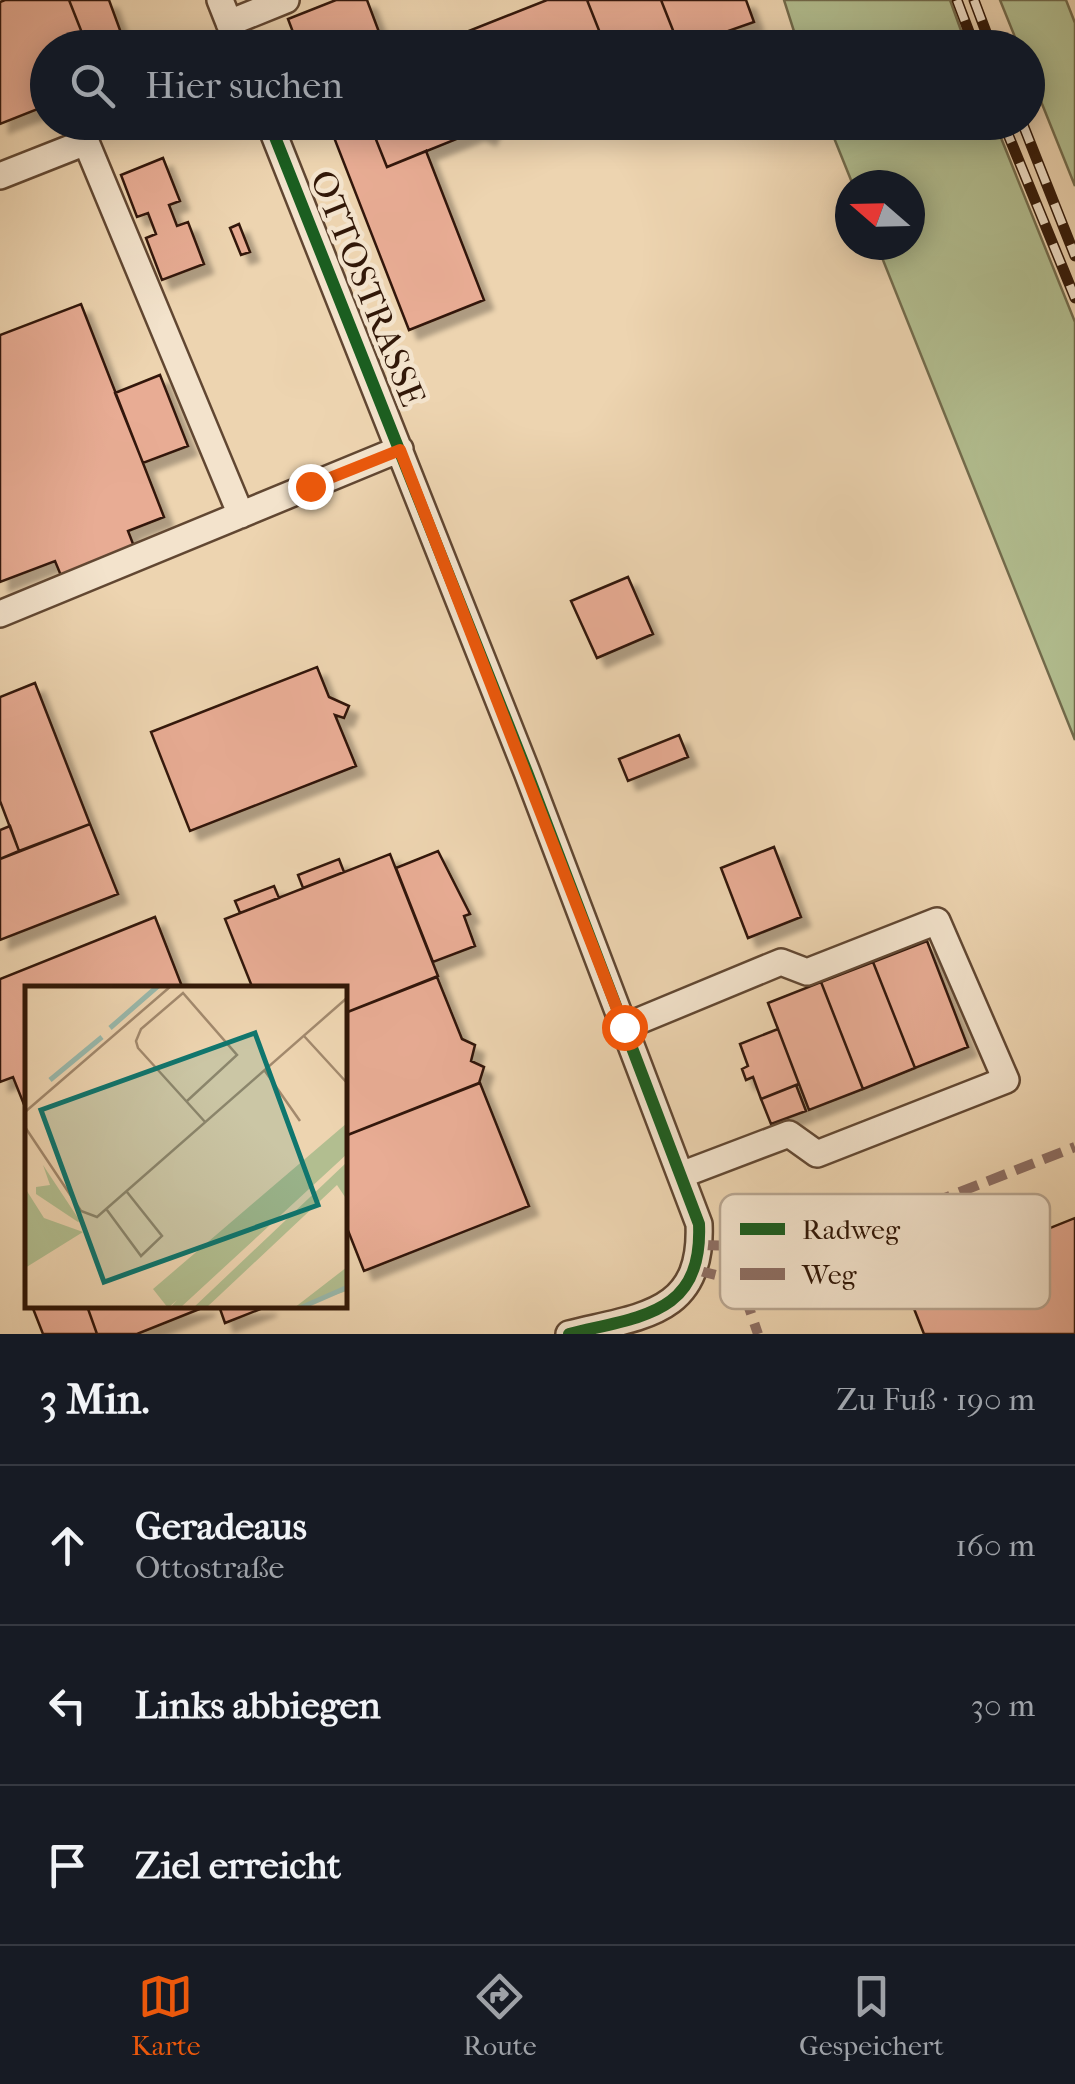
<!DOCTYPE html>
<html lang="de">
<head>
<meta charset="utf-8">
<style>
	:root { --surface:#171b24; --page:#20242c; --text:#f1f3f6; --muted:#9ea1a6; --line:#363941; --accent:#ea580c }
	body { margin:0; font-family:"IM FELL French Canon",serif; background:var(--page); color:var(--text) }
	.compass { position:absolute; left:835px; top:170px; width:90px; height:90px; border-radius:50%; background:var(--surface); box-shadow:0 5px 25px #0003; rotate:290deg }
	.stop { position:absolute; width:30px; height:30px; margin:-22px; border:8px solid #ea580c; border-radius:50%; background:#fff }
	.stop.end { background:#ea580c; border-color:#fff; box-shadow:0 2px 10px #0008 }
	.list { margin:0; padding:0; list-style:none }
	h2 { display:flex; justify-content:space-between; align-items:center; height:130px; margin:0; padding:0 40px; font-size:42px }
	h2 small { font-size:32px; font-weight:400; color:var(--muted) }
	.list li { display:grid; grid-template-columns:65px 1fr auto; gap:30px; align-items:center; box-sizing:border-box; height:160px; padding:0 40px; border-top:2px solid var(--line) }
	.list b { display:block; font-size:38px; white-space:nowrap }
	.list p { margin:0; font-size:32px; white-space:nowrap; color:var(--muted) }
	.list em { font-size:32px; font-style:normal; color:var(--muted) }
	.icon { flex:none; width:55px; height:55px; fill:none; stroke:currentColor; stroke-width:2; stroke-linecap:round; stroke-linejoin:round }
	.map { position:relative; flex:none; width:1075px; height:1334px; overflow:hidden }
	.search { position:absolute; background:var(--surface); box-shadow:0 5px 25px #0003; left:30px; right:30px; top:30px; height:110px; display:flex; align-items:center; gap:25px; box-sizing:border-box; padding:0 35px; border-radius:55px; color:var(--muted); font-size:38px }
	.sheet { height:610px; background:var(--surface) }
	nav { display:flex; justify-content:space-around; align-items:center; box-sizing:border-box; height:140px; border-top:2px solid var(--line); background:var(--surface); font-size:28px; color:var(--muted) }
	nav a { display:grid; justify-items:center; gap:5px }
	nav .on { color:var(--accent) }
	.map>svg:first-child { display:block }
</style>
</head>
<body>
<div class="map">
<svg width="1075" height="1334" viewBox="0 0 1075 1334">
	<defs>
		<filter id="shadow"><feDropShadow dx="9" dy="9" stdDeviation="2.5" flood-color="#0004"/></filter>
	</defs>
	<rect width="100%" height="100%" fill="#edd4b0"/>
	<filter id="stains"><feTurbulence type="fractalNoise" baseFrequency=".002" numOctaves="4"/><feColorMatrix values="0 0 0 0 .2 0 0 0 0 .09 0 0 0 0 .02 0 0 0 .5 -.17"/></filter>
	<radialGradient id="worn" r=".72"><stop offset=".6" stop-color="#630" stop-opacity="0"/><stop offset="1" stop-color="#630" stop-opacity=".3"/></radialGradient>
	<path fill="#b2be90" stroke="#726b4c" stroke-width="2.5" d="M784,0H950L967,47H799Z
		M1000,0H1066L1075,23V186L1028,69V48L1019,47Z
		M828,123H995L1075,322V740L877,245H910V185H853Z"/>
	<path fill="#e8ac94" stroke="#321808" stroke-width="2.5" filter="url(#shadow)" d="M5,0H69L88,48H48V105L0,124V2Z
		M69,0H109L120,30L86,43Z
		M336,0H367L385,48H299L288,19Z
		M547,0H587L606,48H426Z
		M587,0H661L680,48H606Z
		M661,0H746L754,22L680,48Z
		M328,122H369L387,167L426,151L484,300L409,330Z
		M369,122H498L492,125L487,136L476,131L387,167Z
		M163,158L180,201L169,205L177,226L188,222L204,264L162,280L146,238L156,234L148,213L137,217L121,175Z
		M239,224L250,252L241,255L230,228Z
		M81,304L164,517L128,531L135,549L62,578L55,561L0,582V335Z
		M160,375L188,446L143,463L115,393Z
		M628,577L653,634L597,658L571,601Z
		M317,667L329,697L349,706L344,718L335,715L356,766L190,831L151,732Z
		M35,683L90,824L19,851L0,801V697Z
		M679,735L688,757L628,781L619,759Z
		M90,824L118,894L0,940V859Z
		M10,826L19,851L0,859V830Z
		M774,847L801,917L748,938L721,868Z
		M438,851L470,914L464,916L475,946L433,962L396,868Z
		M390,854L438,976L345,1013V989H253L225,919Z
		M339,859L344,872L303,888L298,875Z
		M274,886L279,898L240,913L235,901Z
		M155,917L183,989H28L27,1112L13,1077L0,1082V979Z
		M927,941L968,1047L915,1068L873,962Z
		M873,962L915,1068L863,1089L821,982Z
		M437,977L462,1039L475,1045L471,1061L484,1067L479,1083L345,1136V1013Z
		M821,982L863,1089L809,1110L768,1003Z
		M778,1029L799,1084L761,1099L753,1077L746,1080L742,1069L748,1066L740,1044Z
		M480,1083L529,1206L364,1271L345,1223V1136Z
		M796,1085L806,1111L771,1124L761,1099Z
		M1075,1218V1334H924L905,1286Z
		M32,1306H87L97,1334H43Z
		M87,1306H207L137,1334H97Z
		M219,1306H268L225,1323Z"/>
	<g fill="none" stroke-linecap="round" stroke-linejoin="round">
		<g stroke="#614732" stroke-width="30">
			<path id="minor" d="M220,0L239,48
				M229,23L286,0
				M269,122L527,772L699,1224C703,1315 641,1316 569,1334
				M0,176L86,142L241,515
				M0,614L400,449
				M624,1027L781,962L807,972L937,921L1006,1080L817,1154L789,1134L681,1175"/>
		</g>
		<use href="#minor" stroke="#f3e3cc" stroke-width="25"/>
		<g stroke="#321808" stroke-width="11">
			<path id="rail" d="M957,0L975,48
				M974,0L992,48
				M1003,122L1075,298
				M1022,122L1075,256"/>
		</g>
		<use href="#rail" stroke="#f3e3cc" stroke-width="8" stroke-dasharray="22" stroke-linecap="butt"/>
		<path stroke="#8d6e63" stroke-width="10" stroke-dasharray="20 10" stroke-linecap="butt" d="M700,1245L817,1248L1075,1147
			M696,1270L740,1281L758,1334"/>
		<g stroke="#f3e3cc" stroke-width="19">
			<path id="cycleway" d="M269,122L527,772L699,1224C703,1315 641,1316 569,1334"/>
		</g>
		<use href="#cycleway" stroke="#1b5e20" stroke-width="12"/>
	</g>
	<g fill="none" stroke-linecap="round" stroke-linejoin="round">
		<path stroke="#ea580c" stroke-width="12" d="M310,486L400,450L624,1027"/>
	</g>
	<g text-anchor="middle" stroke-width="9" stroke-linejoin="round" paint-order="stroke">
		<g font-size="35" fill="#321808" stroke="#f3e3cc">
			<text transform="translate(368 288) rotate(68)" y="12">OTTOSTRASSE</text>
		</g>
	</g>
	<g transform="translate(25 986)">
		<rect width="322" height="322" fill="#edd4b0"/>
		<path d="M322,137V168L155,322H145L152,314L143,322L128,303ZM322,176V214L312,199L181,322H168ZM18,179L55,235L53,236L11,208V201L25,199ZM0,202L19,232L58,246L0,282ZM322,281V305L268,322H269Z" fill="#b2be90"/>
		<path fill="none" stroke="#99b8ab" stroke-width="5" d="M85,42L133,0M25,94L77,51M275,322L323,301"/>
		<path fill="none" stroke="#a2896d" stroke-width="2.5" d="M279,50L323,98M240,85L275,135M162,115L212,69L158,7L116,43L111,55L113,62L181,137M0,126L146,0M0,141L56,225L72,231L323,11M82,224L116,270L137,250L102,206"/>
		<path fill="#0f766e" fill-opacity="0.15" stroke="#0f766e" stroke-width="5" d="M230,47L293,219L79,296L16,124Z"/>
		<rect width="322" height="322" fill="none" stroke="#321808" stroke-width="5"/>
	</g>
	<rect x="720" y="1194" width="330" height="115" rx="15" fill="#f3e3cc" stroke="#b9a691" stroke-width="2.5"/>
	<rect x="740" y="1223" width="45" height="12" fill="#1b5e20"/>
	<rect x="740" y="1268" width="45" height="12" fill="#8d6e63"/>
	<g font-size="28" fill="#321808">
		<text x="802" y="1239">Radweg</text>
		<text x="802" y="1284">Weg</text>
	</g>
	<rect width="100%" height="100%" filter="url(#stains)"/>
	<rect width="100%" height="100%" fill="url(#worn)"/>
</svg>
<svg class="compass" viewBox="-18 -18 36 36"><path d="M0-13l5 13h-10z" fill="#e53935"/><path d="M0 13l5-13h-10z" fill="#9ea1a6"/></svg>
<div class="stop" style="left:624px;top:1027px"></div>
<div class="stop end" style="left:310px;top:486px"></div>
<div class="search"><svg class="icon" aria-label="search" viewBox="0 0 24 24"><circle cx="10" cy="10" r="6"/><path d="M15 15l6 6"/></svg>Hier suchen</div>
</div>
<section class="sheet">
<h2>3 Min.<small>Zu Fuß · 190 m</small></h2>
<ul class="list">
<li><svg class="icon" aria-label="ahead" viewBox="0 0 24 24"><path d="M12 20V5M6 11l6-6 6 6"/></svg><div><b>Geradeaus</b><p>Ottostraße</p></div><em>160 m</em></li>
<li><svg class="icon" aria-label="left" viewBox="0 0 24 24"><path d="M17 20v-9H6M10 6l-5 5 5 5"/></svg><div><b>Links abbiegen</b></div><em>30 m</em></li>
<li><svg class="icon" aria-label="arrive" viewBox="0 0 24 24"><path d="M6 21V4h12l-3 4 3 4H6"/></svg><div><b>Ziel erreicht</b></div></li>
</ul>
</section>
<nav>
<a class="on"><svg class="icon" aria-label="map" viewBox="0 0 24 24"><path d="M3 6l6-2 6 2 6-2v14l-6 2-6-2-6 2zM9 4v14M15 6v14"/></svg>Karte</a>
<a><svg class="icon" aria-label="directions" viewBox="0 0 24 24"><path d="M12 3l9 9-9 9-9-9zM9 14v-3h6M13 9l2 2-2 2"/></svg>Route</a>
<a><svg class="icon" aria-label="saved" viewBox="0 0 24 24"><path d="M7 4h10v16l-5-4-5 4z"/></svg>Gespeichert</a>
</nav>
</body>
</html>
